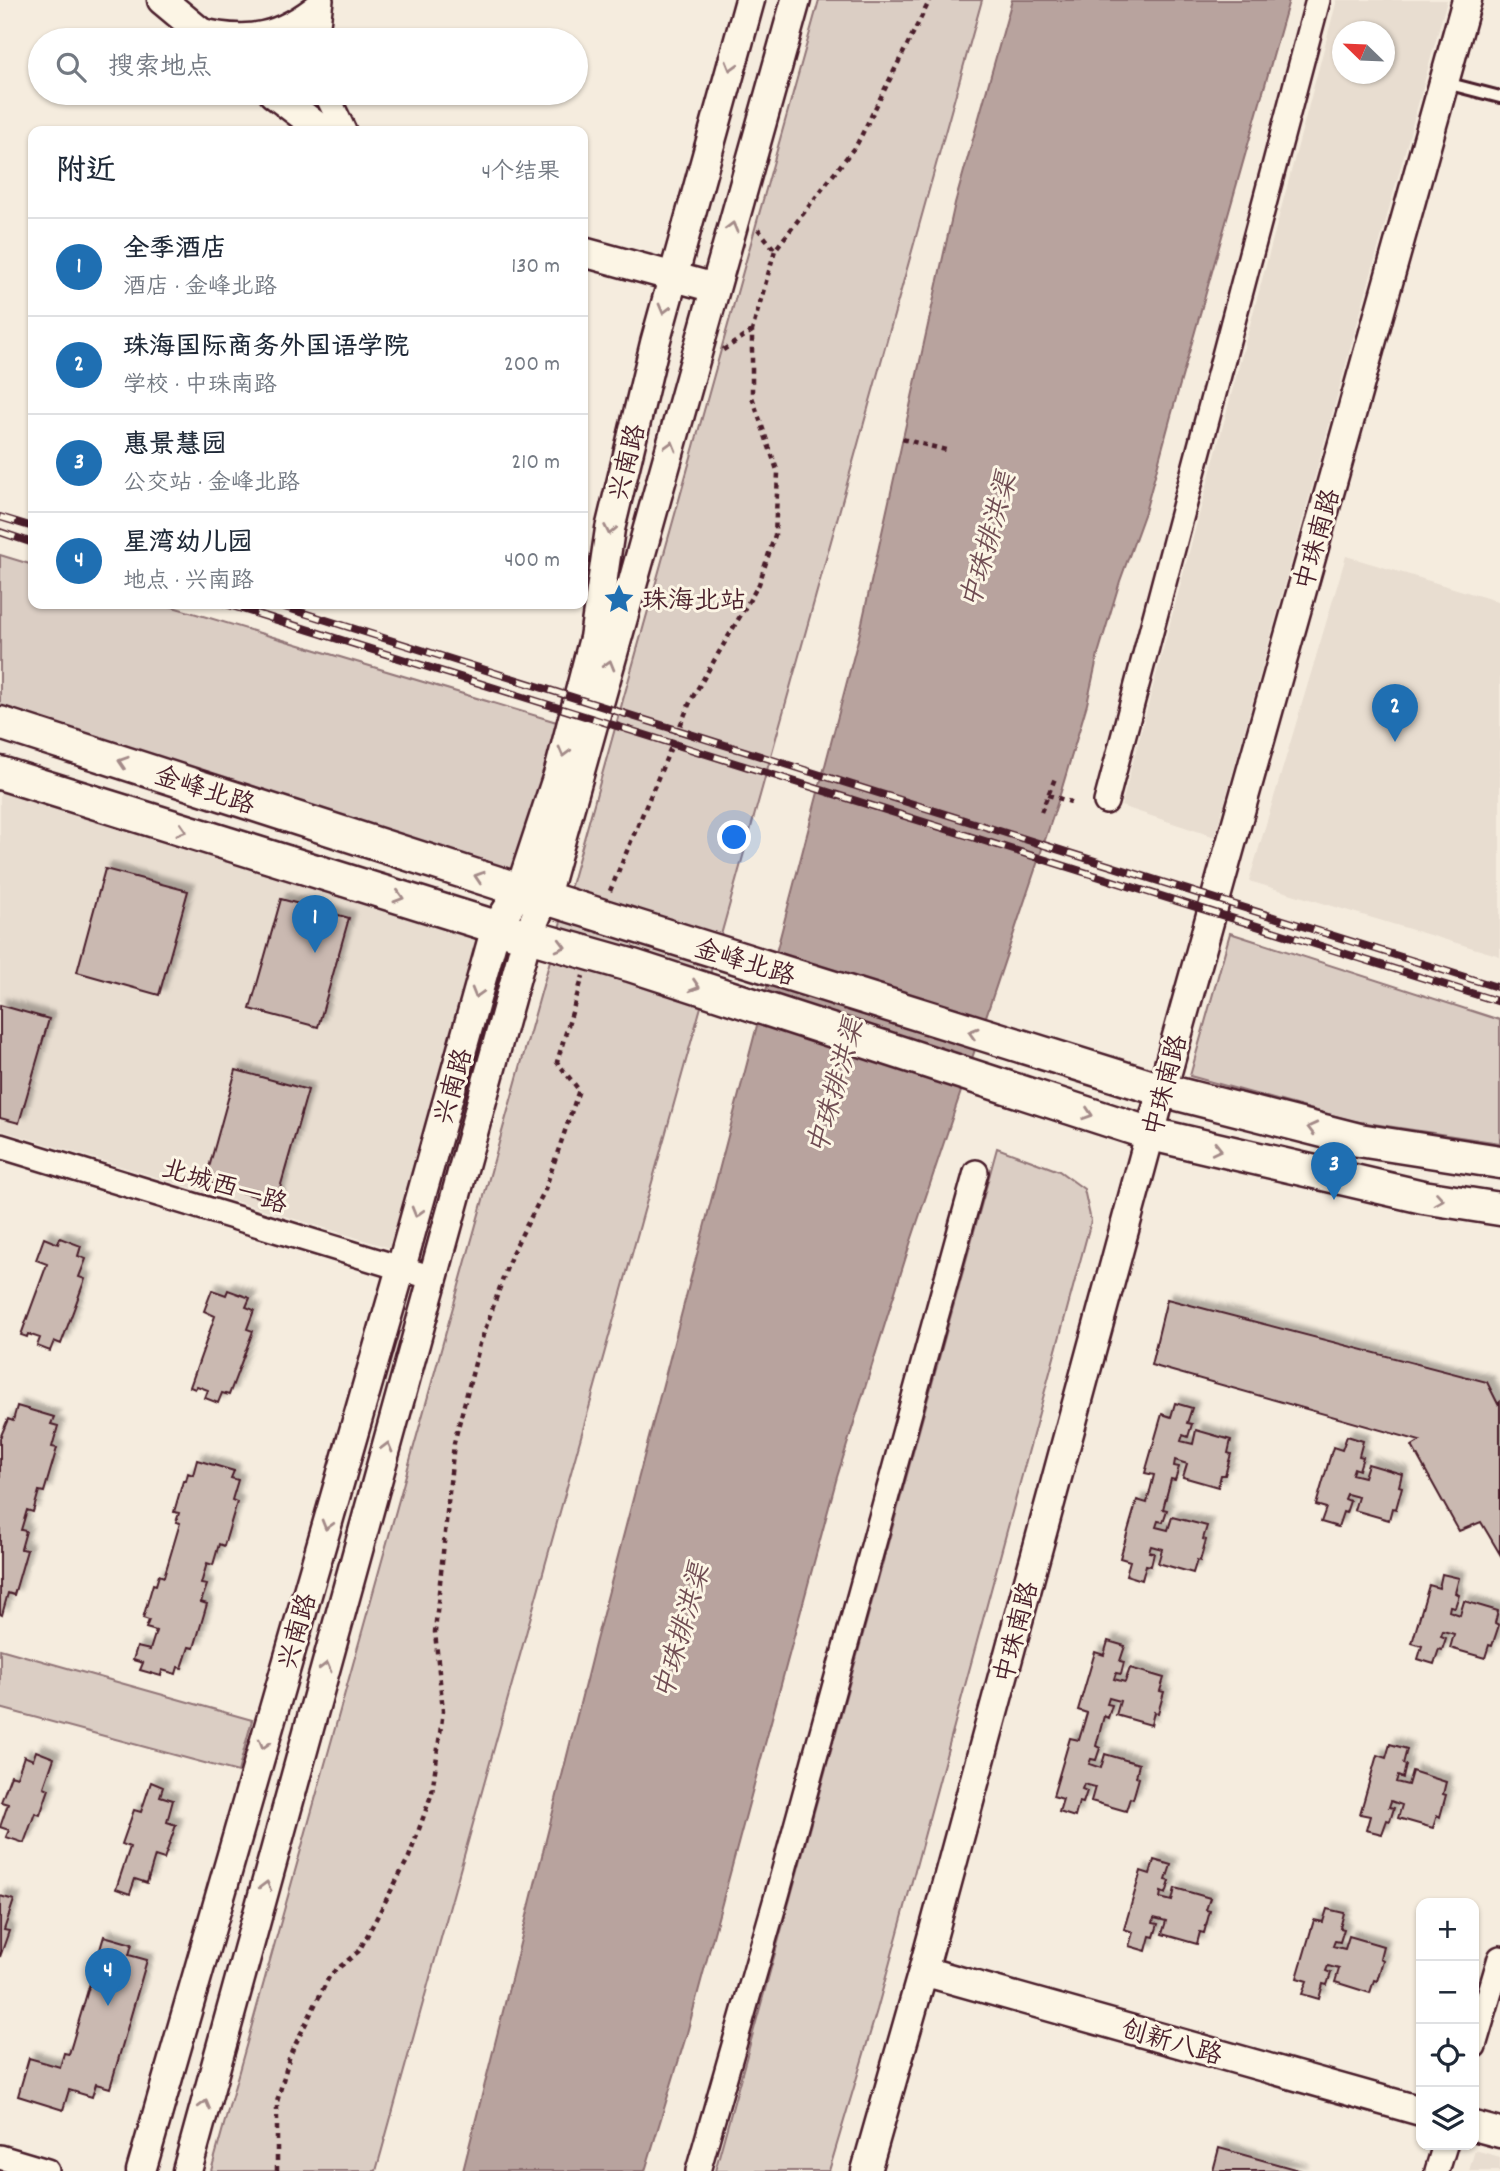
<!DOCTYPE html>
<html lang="zh">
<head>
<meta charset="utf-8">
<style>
	:root { --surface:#fff; --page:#f6f6f7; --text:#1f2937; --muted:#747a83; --line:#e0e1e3; --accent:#1f6fb2 }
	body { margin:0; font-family:Dekko,"LXGW WenKai TC",sans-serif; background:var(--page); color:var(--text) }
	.controls { position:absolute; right:21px; bottom:21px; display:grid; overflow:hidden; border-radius:14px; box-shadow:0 2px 5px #0004 }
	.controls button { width:63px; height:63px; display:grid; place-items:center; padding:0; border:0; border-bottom:2px solid var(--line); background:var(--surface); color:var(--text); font:35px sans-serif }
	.compass { position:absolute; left:1332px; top:21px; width:63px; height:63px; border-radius:50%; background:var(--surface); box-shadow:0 2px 5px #0004; rotate:293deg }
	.you { position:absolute; left:735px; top:838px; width:24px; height:24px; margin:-18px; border:5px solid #fff; border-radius:50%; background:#1a73e8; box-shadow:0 0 0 10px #1a73e833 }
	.badge { display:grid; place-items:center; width:46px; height:46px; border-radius:50%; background:var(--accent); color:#fff; font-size:23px; font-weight:700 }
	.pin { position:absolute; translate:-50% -58px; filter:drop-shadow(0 2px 4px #0008) }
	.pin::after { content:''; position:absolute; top:37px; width:24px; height:21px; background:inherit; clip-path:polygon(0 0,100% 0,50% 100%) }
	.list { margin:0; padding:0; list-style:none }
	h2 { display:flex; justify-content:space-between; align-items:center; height:91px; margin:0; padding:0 28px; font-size:30px }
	h2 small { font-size:23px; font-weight:400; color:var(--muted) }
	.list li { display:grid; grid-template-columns:46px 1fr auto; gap:21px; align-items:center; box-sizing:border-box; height:98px; padding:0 28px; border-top:2px solid var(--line) }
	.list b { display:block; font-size:26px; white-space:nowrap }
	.list p { margin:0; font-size:23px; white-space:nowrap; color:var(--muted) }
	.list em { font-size:23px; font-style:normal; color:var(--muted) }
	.icon { flex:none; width:38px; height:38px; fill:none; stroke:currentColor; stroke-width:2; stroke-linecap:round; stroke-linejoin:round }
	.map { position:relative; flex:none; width:1500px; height:2171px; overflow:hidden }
	.search { position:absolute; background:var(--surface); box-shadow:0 2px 5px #0004; left:28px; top:28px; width:560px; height:77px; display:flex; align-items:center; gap:18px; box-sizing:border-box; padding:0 24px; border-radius:38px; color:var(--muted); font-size:26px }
	.panel { position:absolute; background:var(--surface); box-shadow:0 2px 5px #0004; left:28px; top:126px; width:560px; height:483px; border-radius:14px }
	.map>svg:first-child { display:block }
</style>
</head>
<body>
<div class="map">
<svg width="1500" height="2171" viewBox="0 0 1500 2171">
	<defs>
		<filter id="shadow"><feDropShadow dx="6" dy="-6" stdDeviation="2" flood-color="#0004"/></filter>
	</defs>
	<rect width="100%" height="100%" fill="#f5ecde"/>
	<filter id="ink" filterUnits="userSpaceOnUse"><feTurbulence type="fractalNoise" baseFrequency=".0143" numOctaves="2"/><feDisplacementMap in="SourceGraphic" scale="14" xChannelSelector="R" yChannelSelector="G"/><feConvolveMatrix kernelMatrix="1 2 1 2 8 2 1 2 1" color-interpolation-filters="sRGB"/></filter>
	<g filter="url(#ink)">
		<path fill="#e8ddd0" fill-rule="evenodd" d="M1337,0H1447L1215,837L1121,806ZM1342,32H1384V74H1342Z
			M1346,556L1500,602V956L1249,881Z
			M0,786L482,936L397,1250L0,1130Z
			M1475,2150L1500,2157V2171H1469Z"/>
		<path fill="#dbcec4" stroke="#927678" stroke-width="2" d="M819,0H982L376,2171H211Z
			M0,555L33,565V604H163L560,723L513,874L0,707Z
			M1230,933L1500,1020V1143L1353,1121L1190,1076Z
			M997,1148L1059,1171L1084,1189L1091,1221L877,2010L829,2171H715Z
			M0,1649L252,1720L238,1772L0,1708Z"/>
		<path fill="#b8a39e" stroke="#8c6e70" stroke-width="2" d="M1012,0H1289L1171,416L1145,512L1120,581L1098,654L1087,704L1059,798L910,1244L837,1477L687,2033L645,2171H463L595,1644L860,632L955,203Z"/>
		<path fill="#cab9b1" stroke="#4a1f2b" stroke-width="2" filter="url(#shadow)" d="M105,869L188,891L159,995L77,972Z
			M281,899L349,918L318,1027L250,1009Z
			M0,1005L49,1019L19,1123L0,1118Z
			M236,1070L308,1090L276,1202L205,1182Z
			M44,1238L58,1244L60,1238L81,1246L78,1256L86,1259L79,1277L85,1279L61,1344L54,1341L50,1351L37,1346L40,1338L28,1334L27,1337L21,1335L47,1264L36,1260Z
			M212,1290L226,1295L228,1290L250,1298L246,1307L254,1310L247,1329L253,1331L229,1395L222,1393L218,1403L205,1398L208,1390L197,1386L195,1389L190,1387L215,1316L204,1311Z
			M1167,1299L1487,1382L1498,1404L1500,1402V1554L1481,1522L1459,1531L1412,1446L1420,1441L1151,1365Z
			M1175,1403L1192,1408L1187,1423L1192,1424L1188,1437L1183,1435L1181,1441L1193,1444L1196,1430L1231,1440L1228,1453L1231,1454L1225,1475H1221L1218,1487L1183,1477L1187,1464L1175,1460L1174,1466L1179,1467L1175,1480L1171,1479L1163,1509L1167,1510L1163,1522L1158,1521L1156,1527L1168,1530L1172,1517L1207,1526L1203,1539L1206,1540L1200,1561L1197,1560L1193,1573L1158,1563L1162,1549L1151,1546L1149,1552L1154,1553L1151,1566L1146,1565L1142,1580L1126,1575L1130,1561L1120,1558L1137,1500L1147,1503L1154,1475L1145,1473L1162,1414L1171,1417Z
			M17,1406L54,1417L51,1424L58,1426L52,1447L57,1448L44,1492L39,1491L33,1512L27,1510L21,1530L26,1531L21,1549L27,1550L14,1595L8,1593L2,1615L0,1614V1438L8,1419L13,1421Z
			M1347,1436L1363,1441L1359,1456L1363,1457L1359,1470L1354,1468L1352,1474L1364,1477L1368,1464L1402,1474L1399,1486L1402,1487L1396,1509L1392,1508L1389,1520L1354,1510L1358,1497L1347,1494L1345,1499L1350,1501L1346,1513L1343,1512L1338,1527L1321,1522L1326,1508L1316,1505L1333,1447L1342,1450Z
			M197,1460L234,1471L231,1478L238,1480L232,1500L237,1502L224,1546L219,1544L213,1565L207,1563L201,1584L207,1585L201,1602L207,1604L194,1648L189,1647L182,1668L178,1667L176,1674L162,1670L161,1676L140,1670L143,1663L133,1660L137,1647L150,1650L156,1631L146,1628L149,1620L143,1618L153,1584L156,1585L159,1575L164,1577L180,1523L176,1522L179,1513L174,1512L183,1481H186L188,1473L193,1475Z
			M1442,1574L1459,1578L1455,1593L1459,1595L1455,1607L1450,1606L1449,1611L1460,1615L1464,1601L1498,1611L1495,1623L1499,1625L1492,1646L1489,1645L1485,1658L1450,1648L1454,1634L1443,1631L1441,1636L1446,1638L1442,1650L1439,1649L1434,1664L1418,1659L1422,1646L1412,1643L1429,1585L1439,1588Z
			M1108,1641L1125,1646L1120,1661L1124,1662L1121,1674L1116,1673L1114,1679L1125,1682L1130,1668L1164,1678L1160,1691L1164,1692L1158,1713L1154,1712L1151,1725L1116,1715L1120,1701L1109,1698L1107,1704L1112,1705L1108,1718L1104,1716L1096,1746L1100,1748L1096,1760L1091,1759L1089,1764L1101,1768L1105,1754L1139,1764L1136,1777L1139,1778L1133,1799L1130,1798L1126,1811L1091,1801L1095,1787L1084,1784L1082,1789L1087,1791L1083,1803L1079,1802L1075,1817L1059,1812L1063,1799L1053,1796L1070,1738L1079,1740L1087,1713L1078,1710L1095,1652L1104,1655Z
			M1390,1744L1407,1749L1403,1764L1406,1765L1403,1778L1398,1776L1396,1782L1408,1785L1412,1771L1446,1782L1443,1794L1446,1795L1440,1817L1437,1815L1433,1828L1398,1818L1402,1805L1391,1801L1389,1807L1394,1808L1390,1821L1387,1820L1382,1834L1366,1830L1370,1816L1360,1814L1377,1755L1386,1758Z
			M36,1751L54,1758L44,1787L49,1789L40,1815L35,1813L24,1843L6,1837L9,1830L0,1827L8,1804L1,1802L11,1775L17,1777L24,1756L33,1760Z
			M151,1782L163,1787L160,1796L173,1800L167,1822L176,1825L164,1859L155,1856L147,1883L135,1879L130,1894L116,1889L130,1847L122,1844L134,1810L141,1812Z
			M1154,1860L1171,1865L1166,1880L1170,1881L1166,1894L1161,1892L1160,1898L1172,1901L1175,1888L1210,1898L1206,1910L1210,1911L1204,1933L1200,1932L1197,1944L1162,1934L1166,1921L1154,1918L1153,1923L1158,1924L1154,1937L1150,1936L1146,1951L1129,1946L1133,1932L1124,1929L1141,1871L1150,1874Z
			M0,1896L14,1900L4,1930L9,1931L0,1957Z
			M1327,1909L1344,1913L1340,1928L1344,1929L1340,1942L1335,1941L1333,1946L1345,1949L1349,1936L1383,1946L1380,1958L1383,1960L1377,1981L1374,1980L1370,1993L1335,1982L1339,1969L1328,1966L1326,1971L1331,1973L1327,1985L1323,1984L1319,1999L1302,1994L1307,1981L1297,1978L1314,1920L1323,1922Z
			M104,1936L132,1944L129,1955L147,1960L110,2088L96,2084L92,2097L69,2090L63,2110L18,2096L29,2058L60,2067L64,2053L69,2054Z
			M1219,2148L1302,2171H1213Z"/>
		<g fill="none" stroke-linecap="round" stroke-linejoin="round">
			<g stroke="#4a1f2b" stroke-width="16">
				<path id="service" d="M1446,83L1500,97"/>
			</g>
			<g stroke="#4a1f2b" stroke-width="28">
				<path id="minor" d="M197,29C247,43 280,36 320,3
					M316,40L321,0
					M326,93L344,131
					M1106,802L1318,0
					M0,1146L433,1278
					M1474,2046L1500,1958
					M0,2157L47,2171
					M698,2171L777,1895L976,1172
					M1437,2171L1445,2145"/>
			</g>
			<g stroke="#4a1f2b" stroke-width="33">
				<path id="tertiary" d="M162,0L210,40
					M273,93L323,131
					M583,252L715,288
					M923,1971L1421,2111
					M1474,2126L1500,2133
					M141,2171L401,1268L496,927L520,890L559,772L594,638L610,529L655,343L750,0
					M187,2171L527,937L545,896L796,0
					M866,2171L923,1971L1162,1090L1467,0"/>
			</g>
			<g stroke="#4a1f2b" stroke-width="37">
				<path id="secondary" d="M0,723L520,890L1162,1090L1359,1140L1500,1162
					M0,773L496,927L630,965L1151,1134L1423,1197L1500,1209"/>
			</g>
			<path stroke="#4a1f2b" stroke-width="4.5" stroke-dasharray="5 5" stroke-linecap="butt" d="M758,229L775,250
				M723,350L752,331
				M902,439L950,451
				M1048,795L1071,802
				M1041,812L1056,776
				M610,891L691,700L759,584L775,535L778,473L752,397V331L775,250L857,144L930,0
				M277,2171V2102L290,2055L330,1975L359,1951L409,1857L432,1793L443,1711L435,1632L454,1443L480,1344L512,1253L544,1192L579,1090L557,1062L583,976"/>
			<use href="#service" stroke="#fcf5e5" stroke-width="10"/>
			<use href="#minor" stroke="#fcf5e5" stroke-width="23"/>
			<use href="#tertiary" stroke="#fcf5e5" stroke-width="28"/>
			<use href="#secondary" stroke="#fcf5e5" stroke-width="32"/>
			<g stroke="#4a1f2b" stroke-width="8">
				<path id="rail" d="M0,517L33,527
					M0,532L33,543
					M226,604L1500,1002
					M275,604L1500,988"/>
			</g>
			<use href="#rail" stroke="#fcf5e5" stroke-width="5" stroke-dasharray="16" stroke-linecap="butt"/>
		</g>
		<defs><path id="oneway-chevron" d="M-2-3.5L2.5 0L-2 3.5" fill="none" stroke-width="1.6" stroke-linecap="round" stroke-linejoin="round" transform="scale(1.75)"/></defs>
		<g stroke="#a38a88">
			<use href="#oneway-chevron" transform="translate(731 66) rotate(106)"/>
			<use href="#oneway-chevron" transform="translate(732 227) rotate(-75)"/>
			<use href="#oneway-chevron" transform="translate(664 309) rotate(105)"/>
			<use href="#oneway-chevron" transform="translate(671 446) rotate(-74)"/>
			<use href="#oneway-chevron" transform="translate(610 530) rotate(101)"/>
			<use href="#oneway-chevron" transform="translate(609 665) rotate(-74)"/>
			<use href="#oneway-chevron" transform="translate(564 752) rotate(105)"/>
			<use href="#oneway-chevron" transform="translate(123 762) rotate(-162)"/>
			<use href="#oneway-chevron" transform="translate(182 830) rotate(17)"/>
			<use href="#oneway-chevron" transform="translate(479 877) rotate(-162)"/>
			<use href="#oneway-chevron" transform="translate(399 897) rotate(17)"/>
			<use href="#oneway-chevron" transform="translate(561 946) rotate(15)"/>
			<use href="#oneway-chevron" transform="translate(695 986) rotate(18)"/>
			<use href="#oneway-chevron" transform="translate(477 993) rotate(106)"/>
			<use href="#oneway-chevron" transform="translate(973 1033) rotate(-163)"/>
			<use href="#oneway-chevron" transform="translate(1088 1114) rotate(18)"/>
			<use href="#oneway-chevron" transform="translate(1312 1128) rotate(-166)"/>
			<use href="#oneway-chevron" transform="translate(1217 1149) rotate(13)"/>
			<use href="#oneway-chevron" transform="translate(1439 1199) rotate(9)"/>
			<use href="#oneway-chevron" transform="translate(417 1212) rotate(106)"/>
			<use href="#oneway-chevron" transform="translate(387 1447) rotate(-75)"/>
			<use href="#oneway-chevron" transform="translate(327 1525) rotate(106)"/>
			<use href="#oneway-chevron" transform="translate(326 1667) rotate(-75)"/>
			<use href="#oneway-chevron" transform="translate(264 1744) rotate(106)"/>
			<use href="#oneway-chevron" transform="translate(266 1886) rotate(-75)"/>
			<use href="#oneway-chevron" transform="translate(205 2105) rotate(-75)"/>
		</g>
	</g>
	<defs>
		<g id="sight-bare" transform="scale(2.415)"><path d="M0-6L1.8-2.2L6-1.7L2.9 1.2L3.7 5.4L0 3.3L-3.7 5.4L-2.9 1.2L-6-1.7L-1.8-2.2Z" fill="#1f6fb2" stroke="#fcf5e5" stroke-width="2.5" paint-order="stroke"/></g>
	</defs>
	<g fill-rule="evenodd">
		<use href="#sight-bare" x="619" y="599"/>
	</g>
	<g text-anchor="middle" stroke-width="6" stroke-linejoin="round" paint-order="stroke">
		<g font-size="26" fill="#4a1f2b" stroke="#fcf5e5">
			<text transform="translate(626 462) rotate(-76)" y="9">兴南路</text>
			<text transform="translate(1316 539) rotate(-74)" y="9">中珠南路</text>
			<text transform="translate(205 789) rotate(18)" y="9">金峰北路</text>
			<text transform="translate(745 961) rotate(17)" y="9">金峰北路</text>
			<text transform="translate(1164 1085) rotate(-75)" y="9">中珠南路</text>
			<text transform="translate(452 1086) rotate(-74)" y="9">兴南路</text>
			<text transform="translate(225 1185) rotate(17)" y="9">北城西一路</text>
			<text transform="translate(296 1631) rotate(-74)" y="9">兴南路</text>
			<text transform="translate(1015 1632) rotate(-75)" y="9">中珠南路</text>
			<text transform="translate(1172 2041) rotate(16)" y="9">创新八路</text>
		</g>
		<g font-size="26" fill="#4a1f2b" stroke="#fcf5e5" text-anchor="start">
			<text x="642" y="608">珠海北站</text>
		</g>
		<g font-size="28" font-style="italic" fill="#704d53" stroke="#fcf5e5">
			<text transform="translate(987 540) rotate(-74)" y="10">中珠排洪渠</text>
			<text transform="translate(834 1086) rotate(-74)" y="10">中珠排洪渠</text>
			<text transform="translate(680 1631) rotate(-74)" y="10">中珠排洪渠</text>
		</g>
	</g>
</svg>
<div class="controls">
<button>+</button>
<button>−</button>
<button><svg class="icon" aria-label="locate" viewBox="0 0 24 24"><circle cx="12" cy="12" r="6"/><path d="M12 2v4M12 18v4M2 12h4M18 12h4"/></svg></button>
<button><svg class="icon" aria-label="layers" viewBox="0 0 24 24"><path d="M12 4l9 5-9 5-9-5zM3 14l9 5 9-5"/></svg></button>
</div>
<svg class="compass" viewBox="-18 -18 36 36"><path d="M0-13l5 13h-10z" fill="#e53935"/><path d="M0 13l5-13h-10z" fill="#747a83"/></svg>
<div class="you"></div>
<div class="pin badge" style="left:315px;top:953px">1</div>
<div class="pin badge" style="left:1395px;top:742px">2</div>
<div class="pin badge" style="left:1334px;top:1200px">3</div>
<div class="pin badge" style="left:108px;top:2006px">4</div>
<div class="search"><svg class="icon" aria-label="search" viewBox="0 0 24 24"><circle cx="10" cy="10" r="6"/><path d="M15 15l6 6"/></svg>搜索地点</div>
<section class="panel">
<h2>附近<small>4个结果</small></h2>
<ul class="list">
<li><span class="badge">1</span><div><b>全季酒店</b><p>酒店 · 金峰北路</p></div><em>130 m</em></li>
<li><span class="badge">2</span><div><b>珠海国际商务外国语学院</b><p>学校 · 中珠南路</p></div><em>200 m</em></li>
<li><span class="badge">3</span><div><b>惠景慧园</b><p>公交站 · 金峰北路</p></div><em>210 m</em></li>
<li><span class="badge">4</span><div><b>星湾幼儿园</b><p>地点 · 兴南路</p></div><em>400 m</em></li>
</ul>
</section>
</div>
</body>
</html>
